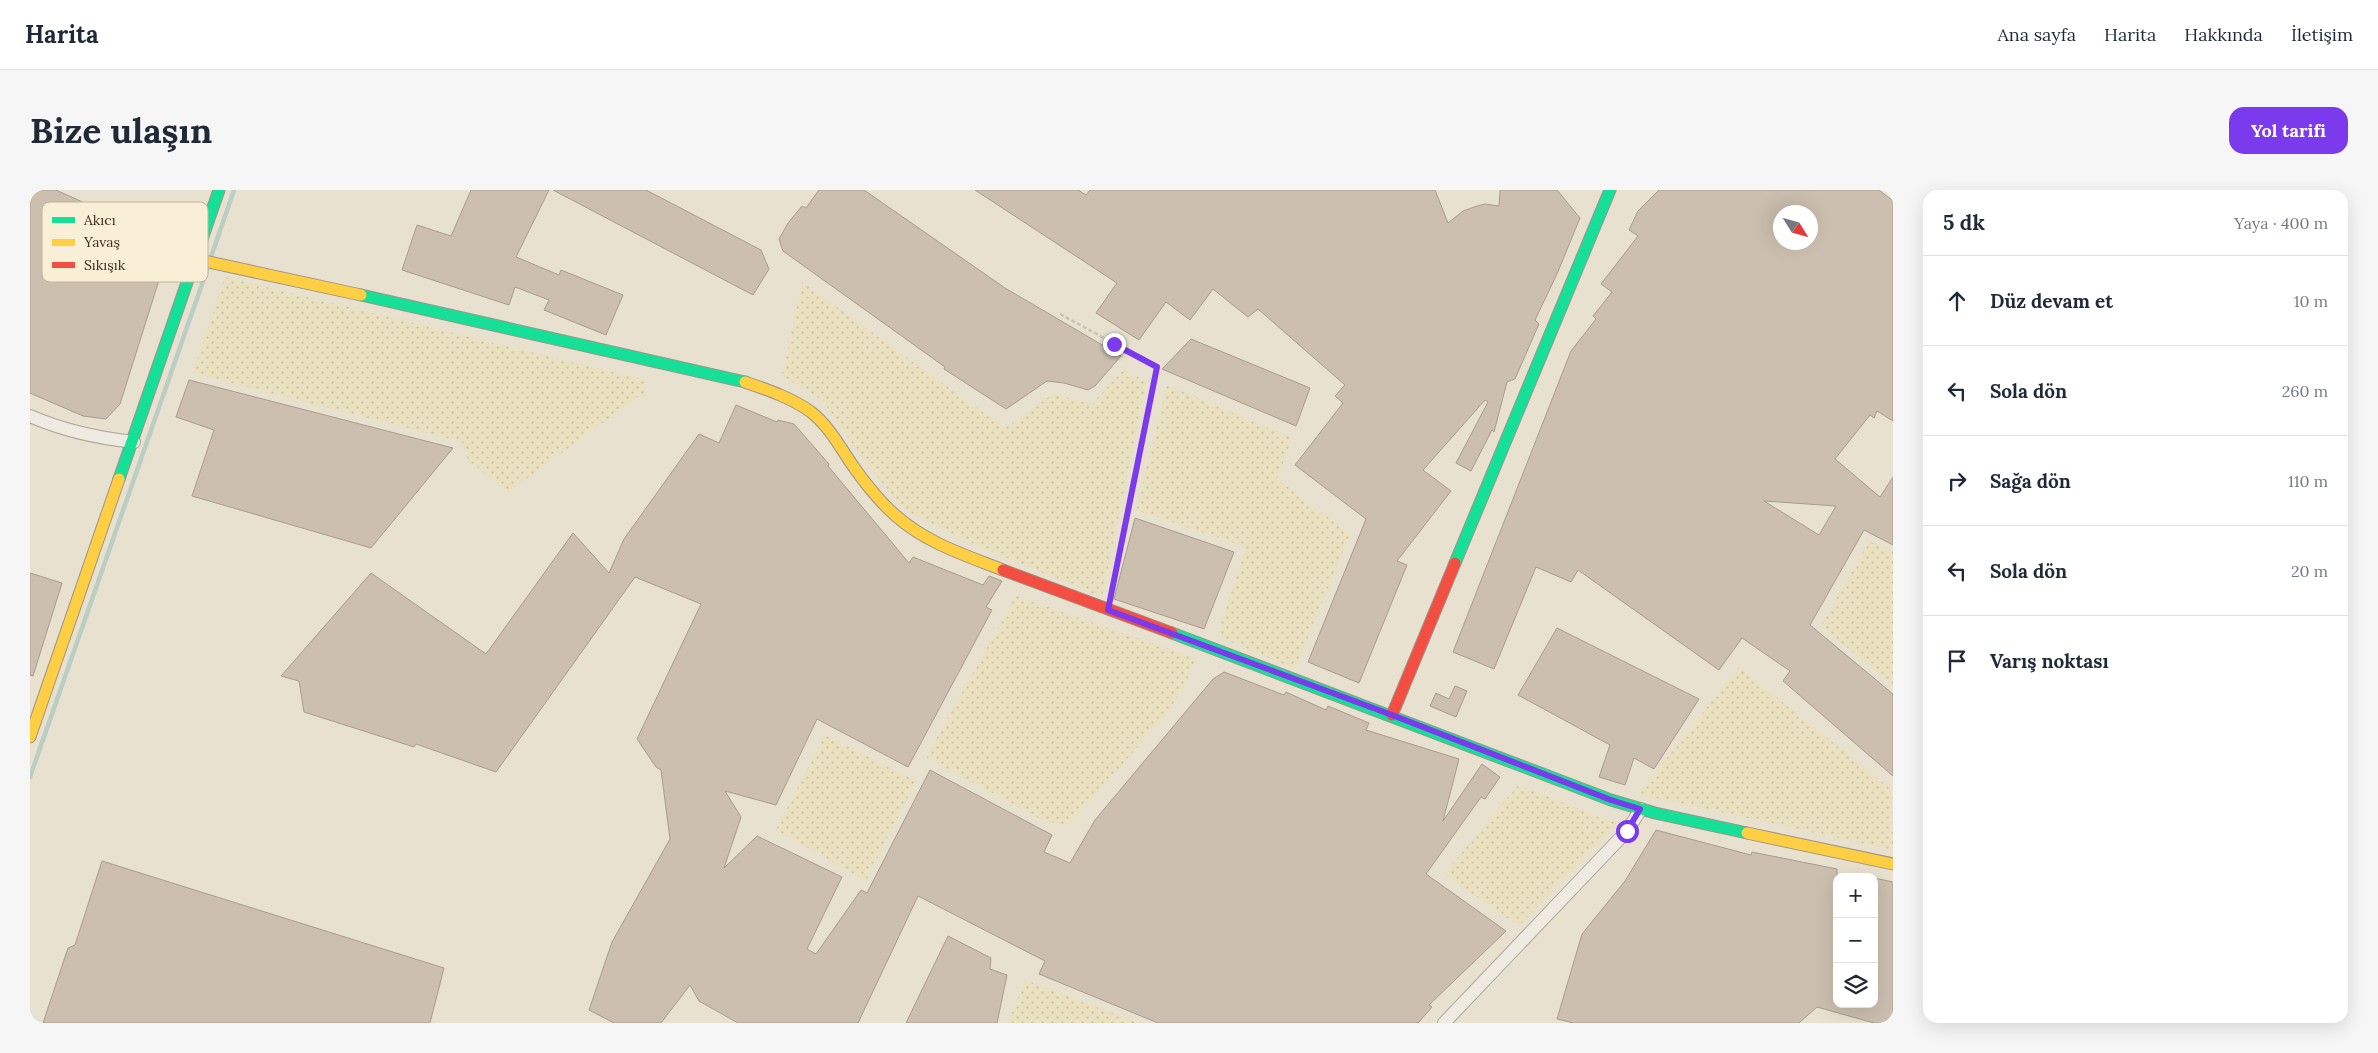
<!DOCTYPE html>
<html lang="tr">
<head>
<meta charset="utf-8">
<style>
	:root { --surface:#fff; --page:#f6f6f7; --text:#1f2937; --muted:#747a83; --line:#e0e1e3; --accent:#7c3aed }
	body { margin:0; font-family:Lora,serif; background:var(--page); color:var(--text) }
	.controls { position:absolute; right:15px; bottom:15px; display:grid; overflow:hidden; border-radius:10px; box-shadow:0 5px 20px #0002 }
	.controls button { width:45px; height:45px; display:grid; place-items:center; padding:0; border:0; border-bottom:1px solid var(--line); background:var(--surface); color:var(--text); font:25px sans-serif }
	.compass { position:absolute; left:1743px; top:15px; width:45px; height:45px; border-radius:50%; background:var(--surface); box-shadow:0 5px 20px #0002; rotate:127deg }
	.stop { position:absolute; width:15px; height:15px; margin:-11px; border:4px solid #7c3aed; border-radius:50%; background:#fff }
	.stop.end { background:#7c3aed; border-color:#fff; box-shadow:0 1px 5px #0008 }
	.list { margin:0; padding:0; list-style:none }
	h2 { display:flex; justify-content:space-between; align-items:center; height:65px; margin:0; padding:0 20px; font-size:21px }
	h2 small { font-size:16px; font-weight:400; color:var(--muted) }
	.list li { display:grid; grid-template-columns:32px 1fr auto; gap:15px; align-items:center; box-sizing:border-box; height:90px; padding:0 20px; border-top:1px solid var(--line) }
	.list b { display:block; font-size:19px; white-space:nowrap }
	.list em { font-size:16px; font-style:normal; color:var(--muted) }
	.icon { flex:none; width:28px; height:28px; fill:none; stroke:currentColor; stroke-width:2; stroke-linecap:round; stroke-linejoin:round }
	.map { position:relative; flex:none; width:1863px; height:833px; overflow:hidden; border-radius:15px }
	header { display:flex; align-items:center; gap:30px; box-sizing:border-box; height:70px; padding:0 25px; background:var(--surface); border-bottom:1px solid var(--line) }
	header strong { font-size:24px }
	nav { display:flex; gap:28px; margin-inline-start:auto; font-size:18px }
	.intro { display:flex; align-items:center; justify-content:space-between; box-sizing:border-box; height:120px; padding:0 30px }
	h1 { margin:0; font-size:35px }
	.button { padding:12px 22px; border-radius:15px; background:var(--accent); color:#fff; font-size:18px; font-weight:700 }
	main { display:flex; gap:30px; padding:0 30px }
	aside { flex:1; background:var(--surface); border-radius:15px; box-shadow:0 5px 20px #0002 }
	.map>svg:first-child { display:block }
</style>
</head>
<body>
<header>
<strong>Harita</strong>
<nav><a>Ana sayfa</a><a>Harita</a><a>Hakkında</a><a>İletişim</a></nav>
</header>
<div class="intro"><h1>Bize ulaşın</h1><a class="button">Yol tarifi</a></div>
<main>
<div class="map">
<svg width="1863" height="833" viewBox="0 0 1863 833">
	<defs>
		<pattern id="farmland-dots" width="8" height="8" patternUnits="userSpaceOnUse" patternTransform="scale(1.25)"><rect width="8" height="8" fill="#e9e1bf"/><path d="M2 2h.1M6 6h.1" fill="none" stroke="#c9c1a4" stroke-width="1.8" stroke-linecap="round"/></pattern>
	</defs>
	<rect width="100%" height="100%" fill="#e8e1d0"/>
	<path fill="url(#farmland-dots)" d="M195,87L615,190V202L478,302L438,270L432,252L163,183Z
		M772,92L975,238L1023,204L1062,214L1093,180L1107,186L1116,193L1072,407L948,356L873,319L830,265L793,211L752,186Z
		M1137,195L1262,248L1247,289L1320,344L1265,479L1187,446L1216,357L1106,320Z
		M1839,351L1863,362V496L1791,436Z
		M986,406L1168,469L1140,520L1039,635L1014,631L896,567Z
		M1709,477L1861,599L1863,655L1859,659L1608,604Z
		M795,545L886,591L836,691L746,640Z
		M1488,595L1588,634L1489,736L1414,684Z
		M995,790L1109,833H978Z"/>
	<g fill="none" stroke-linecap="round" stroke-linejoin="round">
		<path stroke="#bacec3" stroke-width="4.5" d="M180,70L204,0
			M0,587L178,77"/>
	</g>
	<path fill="#ccbfb0" stroke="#a99c8e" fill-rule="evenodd" d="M0,0H26L141,52L90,214L76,229L53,226L0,203Z
		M441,0H519L486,67L529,85L531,80L593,105L576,145L514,120L519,110L485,97L479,115L372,80L387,35L421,46Z
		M523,0H616L731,60L739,79L723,105Z
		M789,0H834L975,98L1091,166L1065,196L1058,200L1034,193L1017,191L976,219L914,179L915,177L753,61L749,49L758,33L772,16L776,18Z
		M945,0H1048L1056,5L1060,0H1405L1418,33L1433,21L1447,16L1455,14L1469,16L1470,0H1527L1550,28L1527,84L1505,130L1509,134L1485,189L1477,192L1464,242L1462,240L1441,281L1426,273L1458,212L1455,210L1393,280L1421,301L1367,371L1377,375L1329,493L1278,472L1336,329L1265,275L1313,213L1305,206L1315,195L1228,119L1218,127L1183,99L1160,130L1136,112L1109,150L1066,123L1087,93Z
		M1629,0H1849L1863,11V231L1847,221L1844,228L1840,225L1805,269L1850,307L1863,287V355L1834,340L1780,435L1863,504V586L1753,491L1760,481L1712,448L1689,480L1548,380L1541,392L1506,377L1464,479L1423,462L1541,161L1566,129L1563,126L1582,102L1571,94L1608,46L1599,40L1608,21ZM1750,22H1780V52H1750ZM1734,311L1806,316L1789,345Z
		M1161,149L1280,198L1266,236L1132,179Z
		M159,190L423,258L341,358L162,306L184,240L146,227Z
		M706,215L747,232L748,230L764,234L799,274L798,276L879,373L883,367L953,395L959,386L972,391L956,417L962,420L878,577L787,529L746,615L695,601L711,627L694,678L727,646L812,687L777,759L786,764L831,700L837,703L900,580L1022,645L1014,662L1040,673L1065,630L1183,489L1194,482L1254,505L1256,502L1296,520L1298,516L1339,533L1336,540L1429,569L1413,631L1452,574L1470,587L1455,609L1451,607L1396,684L1476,741L1399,815L1402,817L1388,833H1128L1009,784L1015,771L888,706L828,833H708L669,811L660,795L631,833H584L559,820L582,752L640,649L631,580L626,577L607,549L671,414L605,387L466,582L386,554L384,557L274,522L269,491L251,486L341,383L456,464L543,343L579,383L594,349L669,244L689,253Z
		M1105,328L1204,362L1174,439L1084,409Z
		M0,383L32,393L3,486L0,485Z
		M1527,438L1669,509L1624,579L1604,568L1595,595L1569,587L1580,555L1488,505Z
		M1425,496L1437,501L1426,527L1400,516L1406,503L1419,509Z
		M1626,640L1721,665L1722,662L1807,679V814H1844V688L1863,692V833H1844L1787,817L1769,833H1543L1527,829L1552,744L1595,691Z
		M72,671L414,778L400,833H13L38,758L45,755Z
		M918,746L961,768L960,779L977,785L967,833H876Z"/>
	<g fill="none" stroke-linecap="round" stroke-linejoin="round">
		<g stroke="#aea698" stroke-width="14">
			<path id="street" d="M0,226C34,241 67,248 104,252
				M1414,833L1597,641L1611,619"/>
		</g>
		<g stroke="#9d9588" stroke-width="13">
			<path id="fast" d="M331,105L715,192
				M89,289L189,0
				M1425,373L1580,0
				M1142,443L1581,610L1625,623L1717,643"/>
		</g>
		<g stroke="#9d9588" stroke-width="13">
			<path id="slow" d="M165,69L331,105
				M715,192C738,200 762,208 781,222C799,236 810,257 823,276C835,293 849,311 865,325C896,353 935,365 973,380
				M0,547L89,289
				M1717,643L1863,674"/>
		</g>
		<g stroke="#9d9588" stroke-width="13">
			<path id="jam" d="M973,380L1142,443
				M1362,525L1425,373"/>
		</g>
		<path stroke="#c9c2b8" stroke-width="2.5" stroke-dasharray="4 2.5" stroke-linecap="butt" d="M1030,124L1127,177L1081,404"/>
		<use href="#street" stroke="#f0ebe2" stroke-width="12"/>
		<use href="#fast" stroke="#16e098" stroke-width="11"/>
		<use href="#slow" stroke="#ffcf43" stroke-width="11"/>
		<use href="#jam" stroke="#f24e42" stroke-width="11"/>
	</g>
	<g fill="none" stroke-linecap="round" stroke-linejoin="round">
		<path stroke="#7c3aed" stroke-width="6" d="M1084,154L1127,177L1078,420L1362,525L1581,610L1610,619L1597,641"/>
	</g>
	<rect x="12" y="12" width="166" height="80" rx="8" fill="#f9efd6" stroke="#c1b59f" stroke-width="1"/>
	<rect x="22" y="27" width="23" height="6" fill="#16e098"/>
	<rect x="22" y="49" width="23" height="7" fill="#ffcf43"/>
	<rect x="22" y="72" width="23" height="6" fill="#f24e42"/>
	<g font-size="14" fill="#3f2e1e">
		<text x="54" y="35">Akıcı</text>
		<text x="54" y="57">Yavaş</text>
		<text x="54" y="80">Sıkışık</text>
	</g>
</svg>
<div class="controls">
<button>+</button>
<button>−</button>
<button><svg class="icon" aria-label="layers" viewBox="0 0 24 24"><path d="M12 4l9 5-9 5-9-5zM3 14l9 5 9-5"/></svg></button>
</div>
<svg class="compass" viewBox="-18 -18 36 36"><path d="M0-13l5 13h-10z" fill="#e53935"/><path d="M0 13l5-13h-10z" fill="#747a83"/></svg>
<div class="stop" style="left:1597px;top:641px"></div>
<div class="stop end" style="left:1084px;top:154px"></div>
</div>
<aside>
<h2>5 dk<small>Yaya · 400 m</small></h2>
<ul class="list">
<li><svg class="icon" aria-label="ahead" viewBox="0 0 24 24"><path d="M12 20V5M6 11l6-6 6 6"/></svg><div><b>Düz devam et</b></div><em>10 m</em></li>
<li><svg class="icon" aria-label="left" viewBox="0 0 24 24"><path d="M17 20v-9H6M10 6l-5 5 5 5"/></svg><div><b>Sola dön</b></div><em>260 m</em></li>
<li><svg class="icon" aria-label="right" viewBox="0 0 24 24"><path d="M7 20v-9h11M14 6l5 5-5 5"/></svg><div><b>Sağa dön</b></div><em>110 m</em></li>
<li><svg class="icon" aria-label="left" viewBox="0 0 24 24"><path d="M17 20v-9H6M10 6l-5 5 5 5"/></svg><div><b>Sola dön</b></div><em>20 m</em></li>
<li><svg class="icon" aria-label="arrive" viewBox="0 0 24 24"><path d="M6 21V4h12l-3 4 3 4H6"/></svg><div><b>Varış noktası</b></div></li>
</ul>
</aside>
</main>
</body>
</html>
